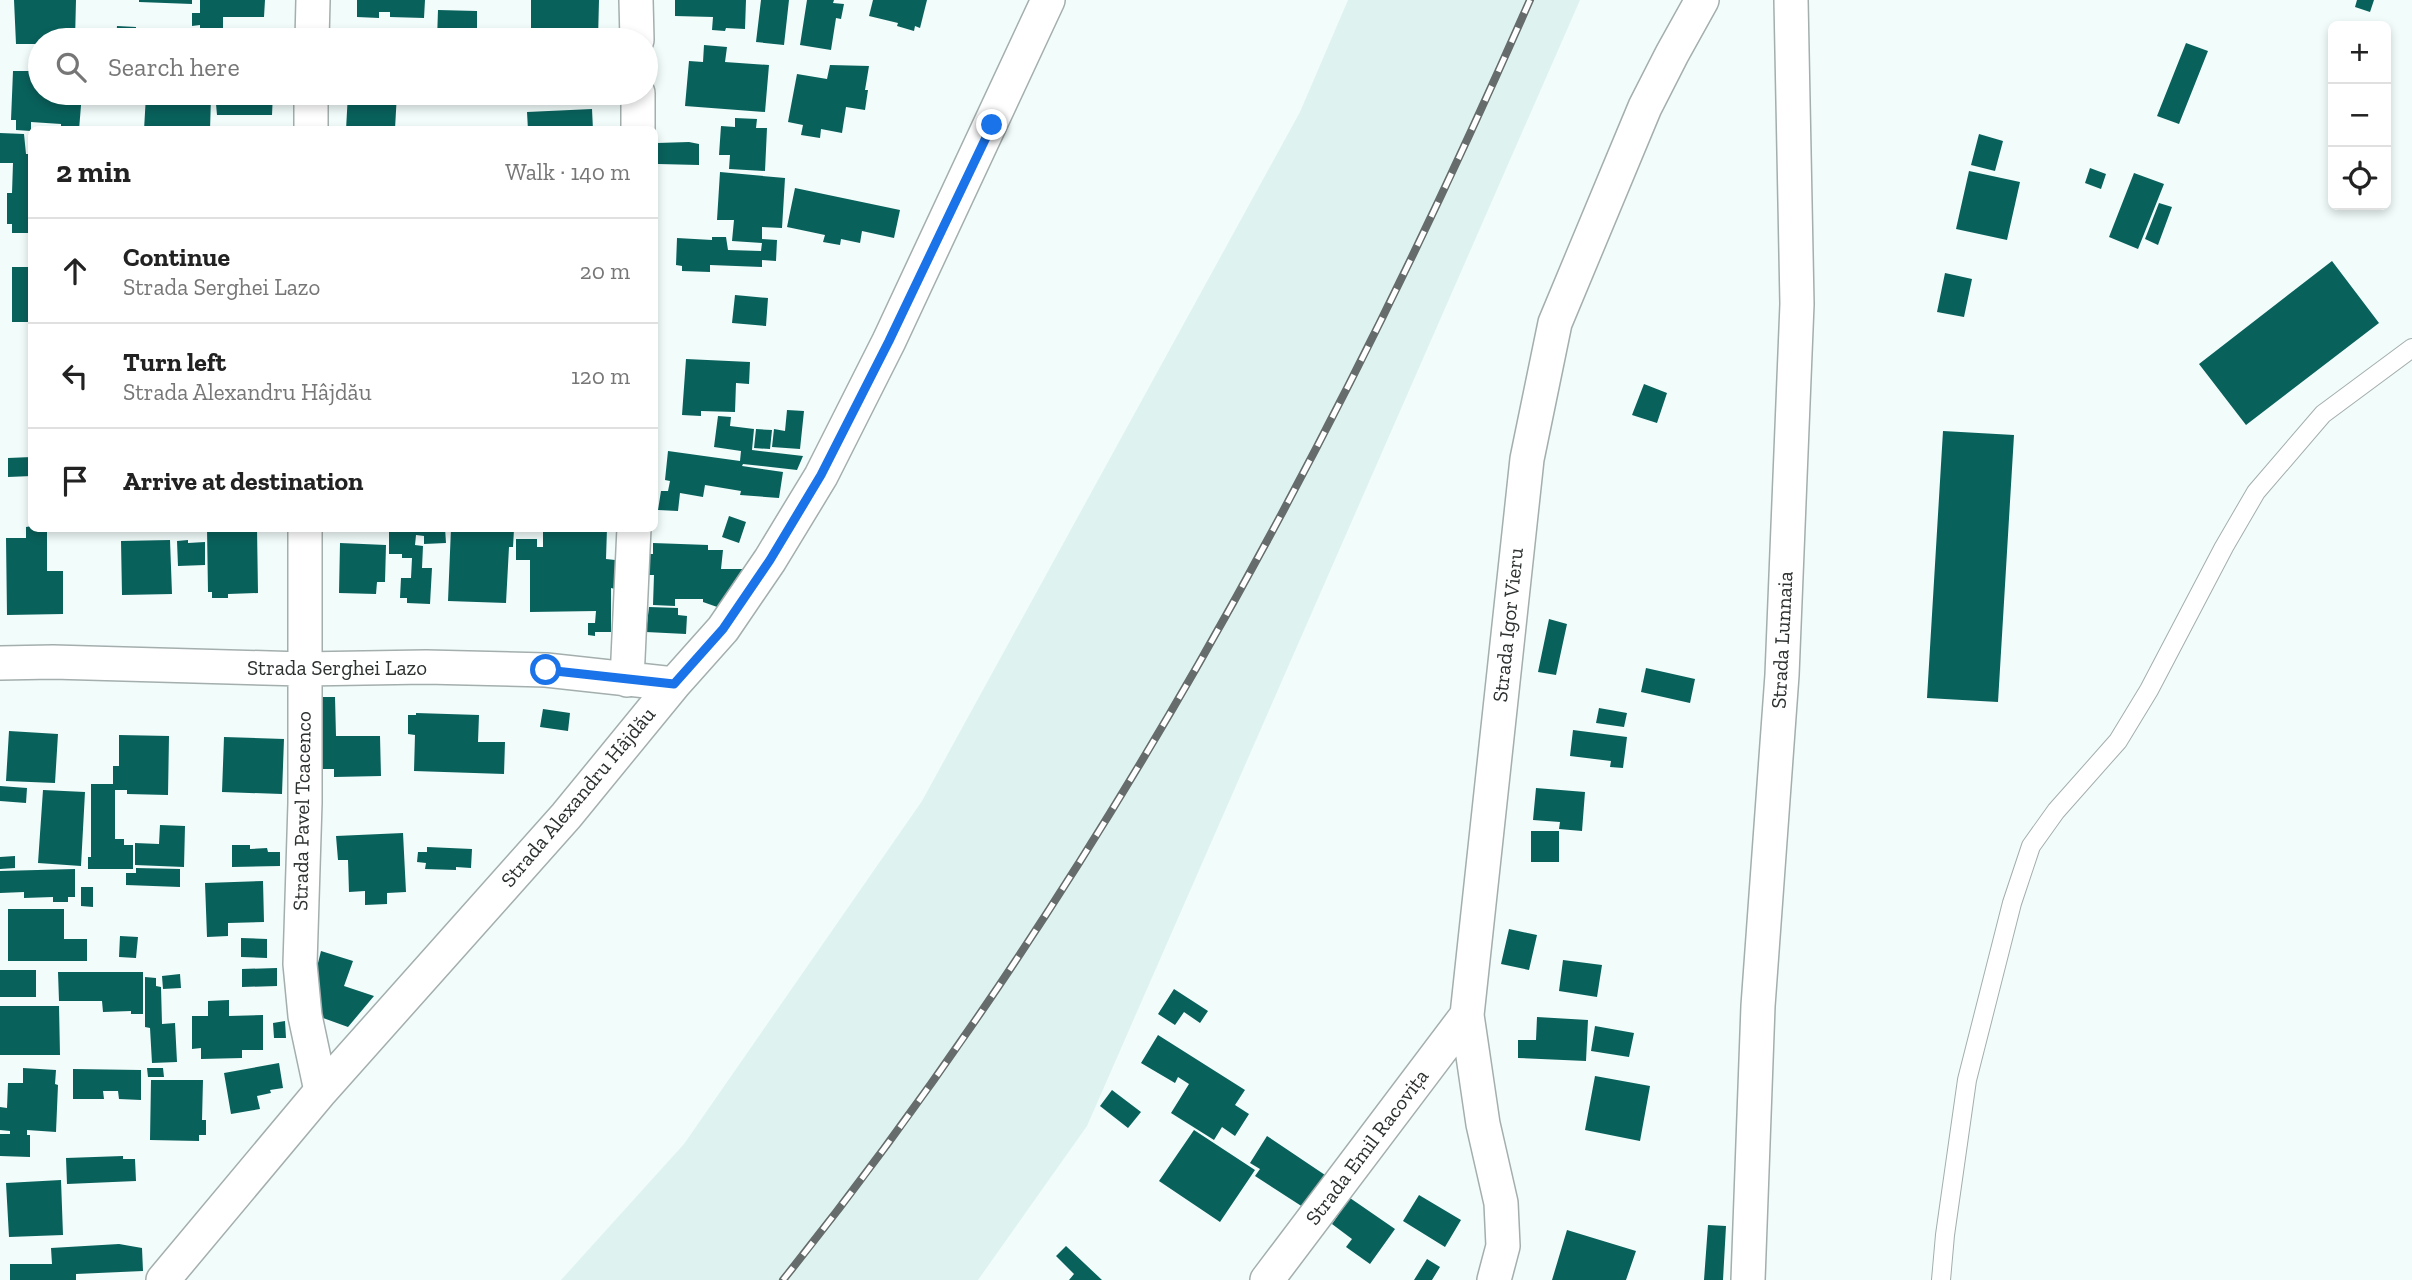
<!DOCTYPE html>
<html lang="en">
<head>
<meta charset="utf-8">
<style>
	:root { --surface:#fff; --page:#f2f2f2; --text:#222; --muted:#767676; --line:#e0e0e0 }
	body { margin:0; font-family:"Zilla Slab",serif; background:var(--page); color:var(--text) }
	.controls { position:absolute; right:21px; top:21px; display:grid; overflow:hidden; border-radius:10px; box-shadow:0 4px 10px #0003 }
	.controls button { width:63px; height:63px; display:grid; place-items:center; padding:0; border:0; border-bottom:2px solid var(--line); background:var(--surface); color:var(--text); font:35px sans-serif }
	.stop { position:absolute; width:21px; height:21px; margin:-16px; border:5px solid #1a73e8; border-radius:50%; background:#fff }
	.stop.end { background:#1a73e8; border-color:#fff; box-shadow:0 2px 7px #0008 }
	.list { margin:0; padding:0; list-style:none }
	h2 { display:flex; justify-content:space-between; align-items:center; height:91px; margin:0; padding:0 28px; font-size:30px }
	h2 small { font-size:23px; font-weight:400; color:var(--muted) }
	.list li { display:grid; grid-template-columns:46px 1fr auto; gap:21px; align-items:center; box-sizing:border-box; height:105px; padding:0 28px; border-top:2px solid var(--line) }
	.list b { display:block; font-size:26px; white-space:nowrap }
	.list p { margin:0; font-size:23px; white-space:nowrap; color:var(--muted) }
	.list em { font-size:23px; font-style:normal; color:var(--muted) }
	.icon { flex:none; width:38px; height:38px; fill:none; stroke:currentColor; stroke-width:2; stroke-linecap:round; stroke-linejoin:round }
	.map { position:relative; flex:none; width:2412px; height:1280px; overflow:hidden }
	.search { position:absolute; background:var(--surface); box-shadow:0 4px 10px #0003; left:28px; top:28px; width:630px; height:77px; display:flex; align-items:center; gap:18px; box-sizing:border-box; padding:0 24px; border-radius:38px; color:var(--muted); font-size:26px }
	.panel { position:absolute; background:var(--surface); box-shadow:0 4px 10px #0003; left:28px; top:126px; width:630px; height:406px; border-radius:10px }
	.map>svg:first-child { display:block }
</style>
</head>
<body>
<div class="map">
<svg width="2412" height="1280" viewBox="0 0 2412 1280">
	<rect width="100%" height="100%" fill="#f1fcfb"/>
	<path fill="#def3f0" d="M1348,0H1580L1087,1126L978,1280H561L684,1144L922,801L1300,112Z"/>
	<path fill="#09615c" d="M14,0H76L75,40H40V44H16Z
		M139,0H192V4L139,2Z
		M200,0H265L264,17H223V29L200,28V25L192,26V13H200Z
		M357,0H425L424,18L390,17V12H379V18L357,17Z
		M531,0H599L598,40H531Z
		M675,0H746L745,29L726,28L725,31L712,30L713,17L675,16Z
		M761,0H789L784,45L756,42Z
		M807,0H834L833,3L844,4L841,19L836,18L831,50L800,45Z
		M873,0H927L920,28L915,26L914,31L897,26L898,23L869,16Z
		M2357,0H2374L2370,12L2355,7Z
		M438,10L477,11V40H437Z
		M117,26L136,27V40H116Z
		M378,35L410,38L409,40H378Z
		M2186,43L2208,51L2179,124L2157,116Z
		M704,45L727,47L725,62L769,65L765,112L685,106L689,61L703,62Z
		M830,65L869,66L865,90H868L865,110L846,107L842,133L821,129L820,138L801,135L803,125L788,122L797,74L827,79Z
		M13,71H40V93H82L79,130H61V124L31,122V131L16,130V120H11Z
		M215,93H273L272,115H217Z
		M348,93H397L395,129L366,127V130H346Z
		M146,95L211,97L210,130H144Z
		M592,109L593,130H528L527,112Z
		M735,118L757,119L756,128H767L765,171L729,169L730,155H719L721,126L735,127Z
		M0,133L24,134L26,154H32V233H12V224H7V193H12L13,163H0Z
		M1979,134L2003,141L1995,171L1971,165Z
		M689,142L699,144V165L658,164L657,143Z
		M2090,168L2106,174L2101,189L2085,183Z
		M1969,171L2020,182L2007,240L1956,229Z
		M720,172L785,178L782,228L762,227V239L777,240L776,261L762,260V267L710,265V272L682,271V266L676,265L677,238L712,240V237H726L728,250L761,251L762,243L732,241L734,220H717Z
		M2134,173L2164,184L2138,249L2109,237Z
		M795,188L900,210L894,238L862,231L860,243L841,239L840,245L823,242L825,235L787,227Z
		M2159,203L2172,207L2158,245L2145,239Z
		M2332,261L2379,323L2246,425L2199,364Z
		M12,267H32V322H12Z
		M1945,273L1972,279L1964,317L1937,312Z
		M735,295L768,298L766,326L732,323Z
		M686,359L750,362L749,384L736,383L735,412L701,411V416L682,415Z
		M1644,384L1667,393L1657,423L1632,415Z
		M787,410L804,411L800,449L772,447L774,429L785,431Z
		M718,416L731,417L730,426L754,429L752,450L803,456L797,470L743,464L742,466L783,472L779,498L740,495L741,491L705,485L703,497L680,493L678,511L658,510L661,491H668L670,481L665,480L668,451L740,461L741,451L714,447Z
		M756,429L772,430L770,449L754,448Z
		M1943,431L2014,435L1998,702L1927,698Z
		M32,457V476L8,477V458Z
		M729,516L746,522L739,543L722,537Z
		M32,526V528H47V571H63V614L7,615L6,538H26V527Z
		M207,528H257L258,593L228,594V598H212V592H208Z
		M389,528H445L446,543L424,544V536L416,535L415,545L423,546L422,568H432L430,604L407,603V598H400L401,578H411L412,558H402V554H389Z
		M451,528L514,529L513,547H509L506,603L448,601Z
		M543,528H607L606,559L615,560V589L611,588V632H595V636L588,635V623H595L596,611L530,612V560H516V539H537V547H543Z
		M170,540L172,594L122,595L121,541Z
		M188,540V543L205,542V565L178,566L177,541Z
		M340,543L386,545L385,582H377L376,594L339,593Z
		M653,543L708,545V550H723L721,569H745L720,608L703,602V599H675V606L653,605L654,575H647L648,554H653Z
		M649,607L678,608V615L687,616L686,634L646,632Z
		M1549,619L1567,624L1556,675L1538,672Z
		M1646,668L1695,679L1690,703L1641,692Z
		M317,697H335L336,736H380L381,776L334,777V769H318Z
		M1599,708L1627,713L1624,727L1596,723Z
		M543,709L570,713L568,731L540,727Z
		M416,713L479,715L478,742H505L504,774L414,771L415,735L408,734V715H416Z
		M1573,730L1627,737L1623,768L1610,767L1611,761L1570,756Z
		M9,731L58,734L55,783L6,781Z
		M119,735L169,736L168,795L127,794V790H115V839H124V845H133V869H88V857H91V784H113V766H119Z
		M224,737L284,739L282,794L222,792Z
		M0,786L27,788L26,803L0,801Z
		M1536,788L1585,792L1582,831L1559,829L1560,822L1533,820Z
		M43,790L85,792L81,866L38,863Z
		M160,825L185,826L184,867L135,865V843L159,844Z
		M1531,831H1559V862H1531Z
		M403,833L406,892L387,893V904L365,905V891L349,892L348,860H338L336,836Z
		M232,845H250V849L267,848L268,852H280V866L232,867Z
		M427,847L472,849L471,868L456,867V870L425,869L426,863L417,862L418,852H427Z
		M15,856V868L0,869V857Z
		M136,868L180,869V887L126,885V873H136Z
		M75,869V897H68V902H53V897L24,898V892L0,893V871Z
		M263,881L264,922L228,923V936L207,937L205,883Z
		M81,887H93V907L81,906Z
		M8,909H64V939H87V961H8Z
		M1509,929L1537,935L1529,970L1501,964Z
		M120,936L138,937L136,958L119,957Z
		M241,938L267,939V958L241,957Z
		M321,951L353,961L344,986L374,996L348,1027L312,1014L314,979Z
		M1563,960L1602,965L1597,997L1559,991Z
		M277,968V986L242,987V969Z
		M0,970H36V997H0Z
		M58,972H143V1014H131V1011L103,1012L102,1001H59Z
		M180,974L181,988L163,989L162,976Z
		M145,977L156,978V986L161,987L162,1024L175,1023L177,1062L152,1063L150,1028L145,1027Z
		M1174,989L1208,1011L1200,1023L1184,1012L1175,1025L1158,1014Z
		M229,1000V1016L263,1015V1050H242V1058L201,1059V1048L192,1049V1016H208V1001Z
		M0,1006H59L60,1055H0Z
		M1537,1017L1588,1020L1586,1061L1518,1058V1040H1536Z
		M285,1021L286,1038H274L273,1023Z
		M1595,1026L1634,1033L1629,1057L1591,1051Z
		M1158,1035L1245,1090L1235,1105L1249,1114L1235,1136L1222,1127L1214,1140L1171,1113L1189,1084L1178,1077L1175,1083L1141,1063Z
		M279,1063L283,1088L270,1090L271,1093L257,1096L260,1109L231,1114L224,1073Z
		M23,1068L56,1070L55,1084L58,1085L56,1132L27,1130V1135H30V1157L0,1156V1134H10V1131L0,1130V1107L7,1108L8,1083H23Z
		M147,1068H163L164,1077H148Z
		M73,1069L141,1070V1100L119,1099L118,1091H103L104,1099H73Z
		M1595,1076L1650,1086L1640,1141L1585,1130Z
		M151,1080H203L202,1120H206V1135H199V1141L150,1140Z
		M1112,1090L1141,1112L1128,1128L1100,1106Z
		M1194,1130L1255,1170L1220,1222L1159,1181Z
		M1267,1136L1328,1177L1306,1209L1255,1176L1260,1169L1250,1163Z
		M123,1156V1159H135L136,1181L67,1184L66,1158Z
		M61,1180L63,1235L9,1237L6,1183Z
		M1419,1195L1461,1220L1445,1247L1403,1221Z
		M1350,1198L1395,1229L1370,1264L1346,1247L1352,1239L1332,1224Z
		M1708,1225L1726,1226L1723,1280H1704Z
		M1567,1230L1636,1251L1626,1280H1552Z
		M119,1244L142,1248L143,1271L76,1274V1280H10V1264H52L51,1248Z
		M1066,1246L1102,1280H1069L1074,1274L1056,1256Z
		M1427,1259L1440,1267L1432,1280H1414Z"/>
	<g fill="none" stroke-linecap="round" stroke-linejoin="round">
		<g stroke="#a3aead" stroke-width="20">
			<path id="lane" d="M1941,1280L1945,1235L1967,1080L2012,903L2031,846L2056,811L2118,741L2149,690L2224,547L2256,492L2323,414L2412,348"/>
		</g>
		<g stroke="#a3aead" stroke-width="36">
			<path id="street" d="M636,0L637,40
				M312,40L313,0
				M638,93V130
				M311,130V93
				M305,528V803L300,964L305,1016L321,1091
				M0,663L53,662L303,669L426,667L546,670L674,684
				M627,680L634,528
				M163,1280L321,1091L566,816L674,684L723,629L770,560L821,476L889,341L1048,0
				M1267,1280L1467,1015
				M1494,1280L1503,1246L1501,1203L1483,1124L1467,1015L1527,459L1555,323L1645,107L1672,54L1702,0
				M1748,1280L1758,1006L1782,675L1797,304L1791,0"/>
		</g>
		<use href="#lane" stroke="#fff" stroke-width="18"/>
		<use href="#street" stroke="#fff" stroke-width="33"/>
		<g stroke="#666c6b" stroke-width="8">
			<path id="rail" d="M783,1280C1093,893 1331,453 1530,0"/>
		</g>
		<use href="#rail" stroke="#fff" stroke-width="5" stroke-dasharray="16" stroke-linecap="butt"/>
	</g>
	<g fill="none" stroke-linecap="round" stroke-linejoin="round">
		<path stroke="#1a73e8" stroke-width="9" d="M546,670L674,684L723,629L770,560L821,475L889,341L992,125"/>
	</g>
	<g text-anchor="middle" stroke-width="7" stroke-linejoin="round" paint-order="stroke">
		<g font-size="21" fill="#2c302f" stroke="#fff">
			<text transform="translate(1508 625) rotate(-84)" y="7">Strada Igor Vieru</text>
			<text transform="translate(1782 640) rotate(-87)" y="7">Strada Lunnaia</text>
			<text x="337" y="675">Strada Serghei Lazo</text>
			<text transform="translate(578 797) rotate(-50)" y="7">Strada Alexandru Hâjdău</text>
			<text transform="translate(302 811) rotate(-89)" y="7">Strada Pavel Tcacenco</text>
			<text transform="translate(1367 1147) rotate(-53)" y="7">Strada Emil Racovița</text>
		</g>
	</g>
</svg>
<div class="controls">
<button>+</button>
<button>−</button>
<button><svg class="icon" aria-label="locate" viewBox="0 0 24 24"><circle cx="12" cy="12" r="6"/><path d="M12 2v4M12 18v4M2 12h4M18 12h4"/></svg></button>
</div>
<div class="stop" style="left:546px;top:670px"></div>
<div class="stop end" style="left:992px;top:125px"></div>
<div class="search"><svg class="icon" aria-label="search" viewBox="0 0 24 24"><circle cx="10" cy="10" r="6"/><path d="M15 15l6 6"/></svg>Search here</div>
<section class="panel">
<h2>2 min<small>Walk · 140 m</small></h2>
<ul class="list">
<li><svg class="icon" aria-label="ahead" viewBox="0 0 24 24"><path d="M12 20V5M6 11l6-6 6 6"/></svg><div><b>Continue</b><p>Strada Serghei Lazo</p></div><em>20 m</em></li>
<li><svg class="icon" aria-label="left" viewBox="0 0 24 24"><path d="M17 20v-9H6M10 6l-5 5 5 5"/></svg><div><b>Turn left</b><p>Strada Alexandru Hâjdău</p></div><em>120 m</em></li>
<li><svg class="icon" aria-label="arrive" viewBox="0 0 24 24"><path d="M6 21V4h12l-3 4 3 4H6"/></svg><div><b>Arrive at destination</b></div></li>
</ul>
</section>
</div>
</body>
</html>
